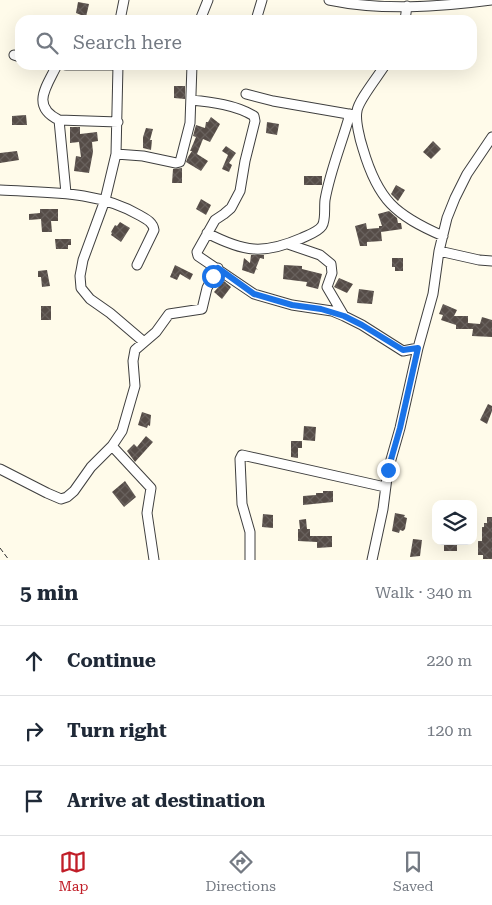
<!DOCTYPE html>
<html lang="en">
<head>
<meta charset="utf-8">
<style>
	:root { --surface:#fff; --page:#f2f2f3; --text:#1f2937; --muted:#747a83; --line:#e0e1e3; --accent:#c11e28 }
	body { margin:0; font-family:"Roboto Serif",serif; background:var(--page); color:var(--text) }
	.controls { position:absolute; right:15px; bottom:15px; display:grid; overflow:hidden; border-radius:10px; box-shadow:0 5px 20px #0002 }
	.controls button { width:45px; height:45px; display:grid; place-items:center; padding:0; border:0; border-bottom:1px solid var(--line); background:var(--surface); color:var(--text); font:25px sans-serif }
	.stop { position:absolute; width:15px; height:15px; margin:-11px; border:4px solid #1a73e8; border-radius:50%; background:#fff }
	.stop.end { background:#1a73e8; border-color:#fff; box-shadow:0 1px 5px #0008 }
	.list { margin:0; padding:0; list-style:none }
	h2 { display:flex; justify-content:space-between; align-items:center; height:65px; margin:0; padding:0 20px; font-size:21px }
	h2 small { font-size:16px; font-weight:400; color:var(--muted) }
	.list li { display:grid; grid-template-columns:32px 1fr auto; gap:15px; align-items:center; box-sizing:border-box; height:70px; padding:0 20px; border-top:1px solid var(--line) }
	.list b { display:block; font-size:19px; white-space:nowrap }
	.list em { font-size:16px; font-style:normal; color:var(--muted) }
	.icon { flex:none; width:28px; height:28px; fill:none; stroke:currentColor; stroke-width:2; stroke-linecap:round; stroke-linejoin:round }
	.map { position:relative; flex:none; width:492px; height:560px; overflow:hidden }
	.search { position:absolute; background:var(--surface); box-shadow:0 5px 20px #0002; left:15px; right:15px; top:15px; height:55px; display:flex; align-items:center; gap:12px; box-sizing:border-box; padding:0 18px; border-radius:15px; color:var(--muted); font-size:19px }
	.sheet { height:275px; background:var(--surface) }
	nav { display:flex; justify-content:space-around; align-items:center; box-sizing:border-box; height:70px; border-top:1px solid var(--line); background:var(--surface); font-size:14px; color:var(--muted) }
	nav a { display:grid; justify-items:center; gap:2px }
	nav .on { color:var(--accent) }
	.map>svg:first-child { display:block }
</style>
</head>
<body>
<div class="map">
<svg width="492" height="560" viewBox="0 0 492 560">
	<defs>
		<pattern id="building-cross-hatch" width="8" height="8" patternUnits="userSpaceOnUse" patternTransform="scale(1.25)"><rect width="8" height="8" fill="#554c47"/><path d="M0 0l8 8M0 8l8-8" fill="none" stroke="#68615d"/></pattern>
	</defs>
	<rect width="100%" height="100%" fill="#fffbea"/>
	<path fill="url(#building-cross-hatch)" d="M78,2L89,4L86,17L76,13Z
		M174,86H185V99L174,98Z
		M26,115L27,125H12V116Z
		M211,117L220,124L210,142L203,139L197,154L208,161L201,171L186,162L188,157L192,151H190L196,137L193,136L196,125L205,128L206,122H208Z
		M267,122L279,124L277,135L266,133Z
		M70,127H80V134L97,132L98,141L92,142L93,152L89,173L74,171L76,156L81,157L79,142L70,143Z
		M146,128L153,129L150,140H152L151,150L143,148V137Z
		M433,141L441,149L431,159L423,152Z
		M226,146L236,153L229,163L232,165L229,172L222,169L228,155L222,151Z
		M17,151L19,160L0,163V153Z
		M182,168V183H172L173,169Z
		M304,176H322V185H304Z
		M396,185L405,190L398,201L391,194Z
		M201,199L211,205L206,215L196,209Z
		M40,209H58V221H51L52,232H42L41,219L29,220V214L40,213Z
		M389,211L397,218L398,223H401L402,229L381,232L382,241L367,242V246H360L355,226L366,223L367,229L379,228V226H382L378,214Z
		M120,222L130,228L121,242L111,235L112,233L111,232L115,225L117,226Z
		M55,239H71V245H68V249H56Z
		M251,255H264V259L260,258L256,268L258,270L256,269L254,274L242,270L244,258L250,263Z
		M392,258H403V271H395V267H392Z
		M175,265L193,274L190,280L180,274L177,280L170,277Z
		M284,265L302,266V269L322,274L318,289L306,286L307,282L283,279Z
		M47,270L50,286L42,287L41,277H38V271Z
		M339,278L353,284L347,293L334,287Z
		M224,281L231,287L222,299L214,292Z
		M359,289L374,291L372,304L357,303Z
		M443,304L457,310L454,316H468V323L480,324L482,317L492,320V337L472,336L473,329H456V325L441,320L443,315L439,314Z
		M41,306H51V320H41Z
		M488,404L492,406V411L487,424L480,420Z
		M142,412L151,415L150,426L148,425L147,428L138,425Z
		M304,426L316,427L315,441L303,440Z
		M146,436L153,442L135,462L127,451L134,444L137,447Z
		M291,441H302V448H298V458L291,457Z
		M125,481L136,497L124,507L112,492Z
		M323,491H333V502L303,505V496L316,495V493H323Z
		M395,513L405,515L404,517L407,518L405,529L403,531L400,530L399,533L392,531Z
		M263,514L273,515V528L262,527Z
		M487,517H492V559H483V555H478V541H482V527H484V523H487Z
		M306,519L307,529H310V536H332V547L317,548V542L298,541V529H300L299,520Z
		M413,539L422,540L420,556L410,557Z
		M444,541H457V551H444Z"/>
	<g fill="none" stroke-linecap="round" stroke-linejoin="round">
		<g stroke="#3f3f3f" stroke-width="11">
			<path id="street" d="M329,0C382,11 439,7 492,0
				M120,20L124,0
				M200,20L208,0
				M256,20L262,0
				M405,20L407,6
				M14,55L20,57
				M57,65C47,86 30,106 59,120L118,122
				M66,65H118
				M118,65L116,154L105,200L83,260L80,276L81,288L90,299L110,313L144,342
				M385,65C379,75 358,101 357,111C355,120 360,140 363,149C378,200 395,215 443,236
				M246,94L273,101L354,115
				M191,100C212,102 236,105 254,116L255,121L245,161L240,191L231,208L224,214L215,220L197,252L198,256L254,294L292,305L332,311L344,316L362,325L403,351L418,348
				M59,120L66,193
				M116,154L143,156L176,163L180,162L190,123L192,65
				M0,190C48,193 96,190 139,215C146,219 153,222 154,230L137,265
				M207,233C244,252 263,255 302,238C308,235 318,232 322,226C326,220 324,208 325,200C330,171 342,143 350,114
				M288,244L320,255L331,264L332,273L327,287L344,316
				M439,251L479,260L492,261
				M112,446L151,488L147,513L154,560
				M0,469L47,493L61,499L67,497L74,491L91,467L112,446L122,431L135,386L133,361L135,350L156,332L169,314L202,309L207,288L218,268
				M250,560V532L242,504L240,459L242,455L385,487
				M372,560L383,509L388,470L400,428L418,348L433,294L439,251L447,218L455,198L467,174L492,137"/>
		</g>
		<path stroke="#2e2e2e" stroke-width="1" stroke-dasharray="5 2.5" stroke-linecap="butt" d="M0,548L9,560"/>
		<use href="#street" stroke="#fff" stroke-width="9"/>
	</g>
	<g fill="none" stroke-linecap="round" stroke-linejoin="round">
		<path stroke="#1a73e8" stroke-width="6" d="M213,276L218,268L254,294L292,305L321,309L344,316L362,325L403,350L418,348L400,428L388,470"/>
	</g>
</svg>
<div class="controls">
<button><svg class="icon" aria-label="layers" viewBox="0 0 24 24"><path d="M12 4l9 5-9 5-9-5zM3 14l9 5 9-5"/></svg></button>
</div>
<div class="stop" style="left:213px;top:276px"></div>
<div class="stop end" style="left:388px;top:470px"></div>
<div class="search"><svg class="icon" aria-label="search" viewBox="0 0 24 24"><circle cx="10" cy="10" r="6"/><path d="M15 15l6 6"/></svg>Search here</div>
</div>
<section class="sheet">
<h2>5 min<small>Walk · 340 m</small></h2>
<ul class="list">
<li><svg class="icon" aria-label="ahead" viewBox="0 0 24 24"><path d="M12 20V5M6 11l6-6 6 6"/></svg><div><b>Continue</b></div><em>220 m</em></li>
<li><svg class="icon" aria-label="right" viewBox="0 0 24 24"><path d="M7 20v-9h11M14 6l5 5-5 5"/></svg><div><b>Turn right</b></div><em>120 m</em></li>
<li><svg class="icon" aria-label="arrive" viewBox="0 0 24 24"><path d="M6 21V4h12l-3 4 3 4H6"/></svg><div><b>Arrive at destination</b></div></li>
</ul>
</section>
<nav>
<a class="on"><svg class="icon" aria-label="map" viewBox="0 0 24 24"><path d="M3 6l6-2 6 2 6-2v14l-6 2-6-2-6 2zM9 4v14M15 6v14"/></svg>Map</a>
<a><svg class="icon" aria-label="directions" viewBox="0 0 24 24"><path d="M12 3l9 9-9 9-9-9zM9 14v-3h6M13 9l2 2-2 2"/></svg>Directions</a>
<a><svg class="icon" aria-label="saved" viewBox="0 0 24 24"><path d="M7 4h10v16l-5-4-5 4z"/></svg>Saved</a>
</nav>
</body>
</html>
